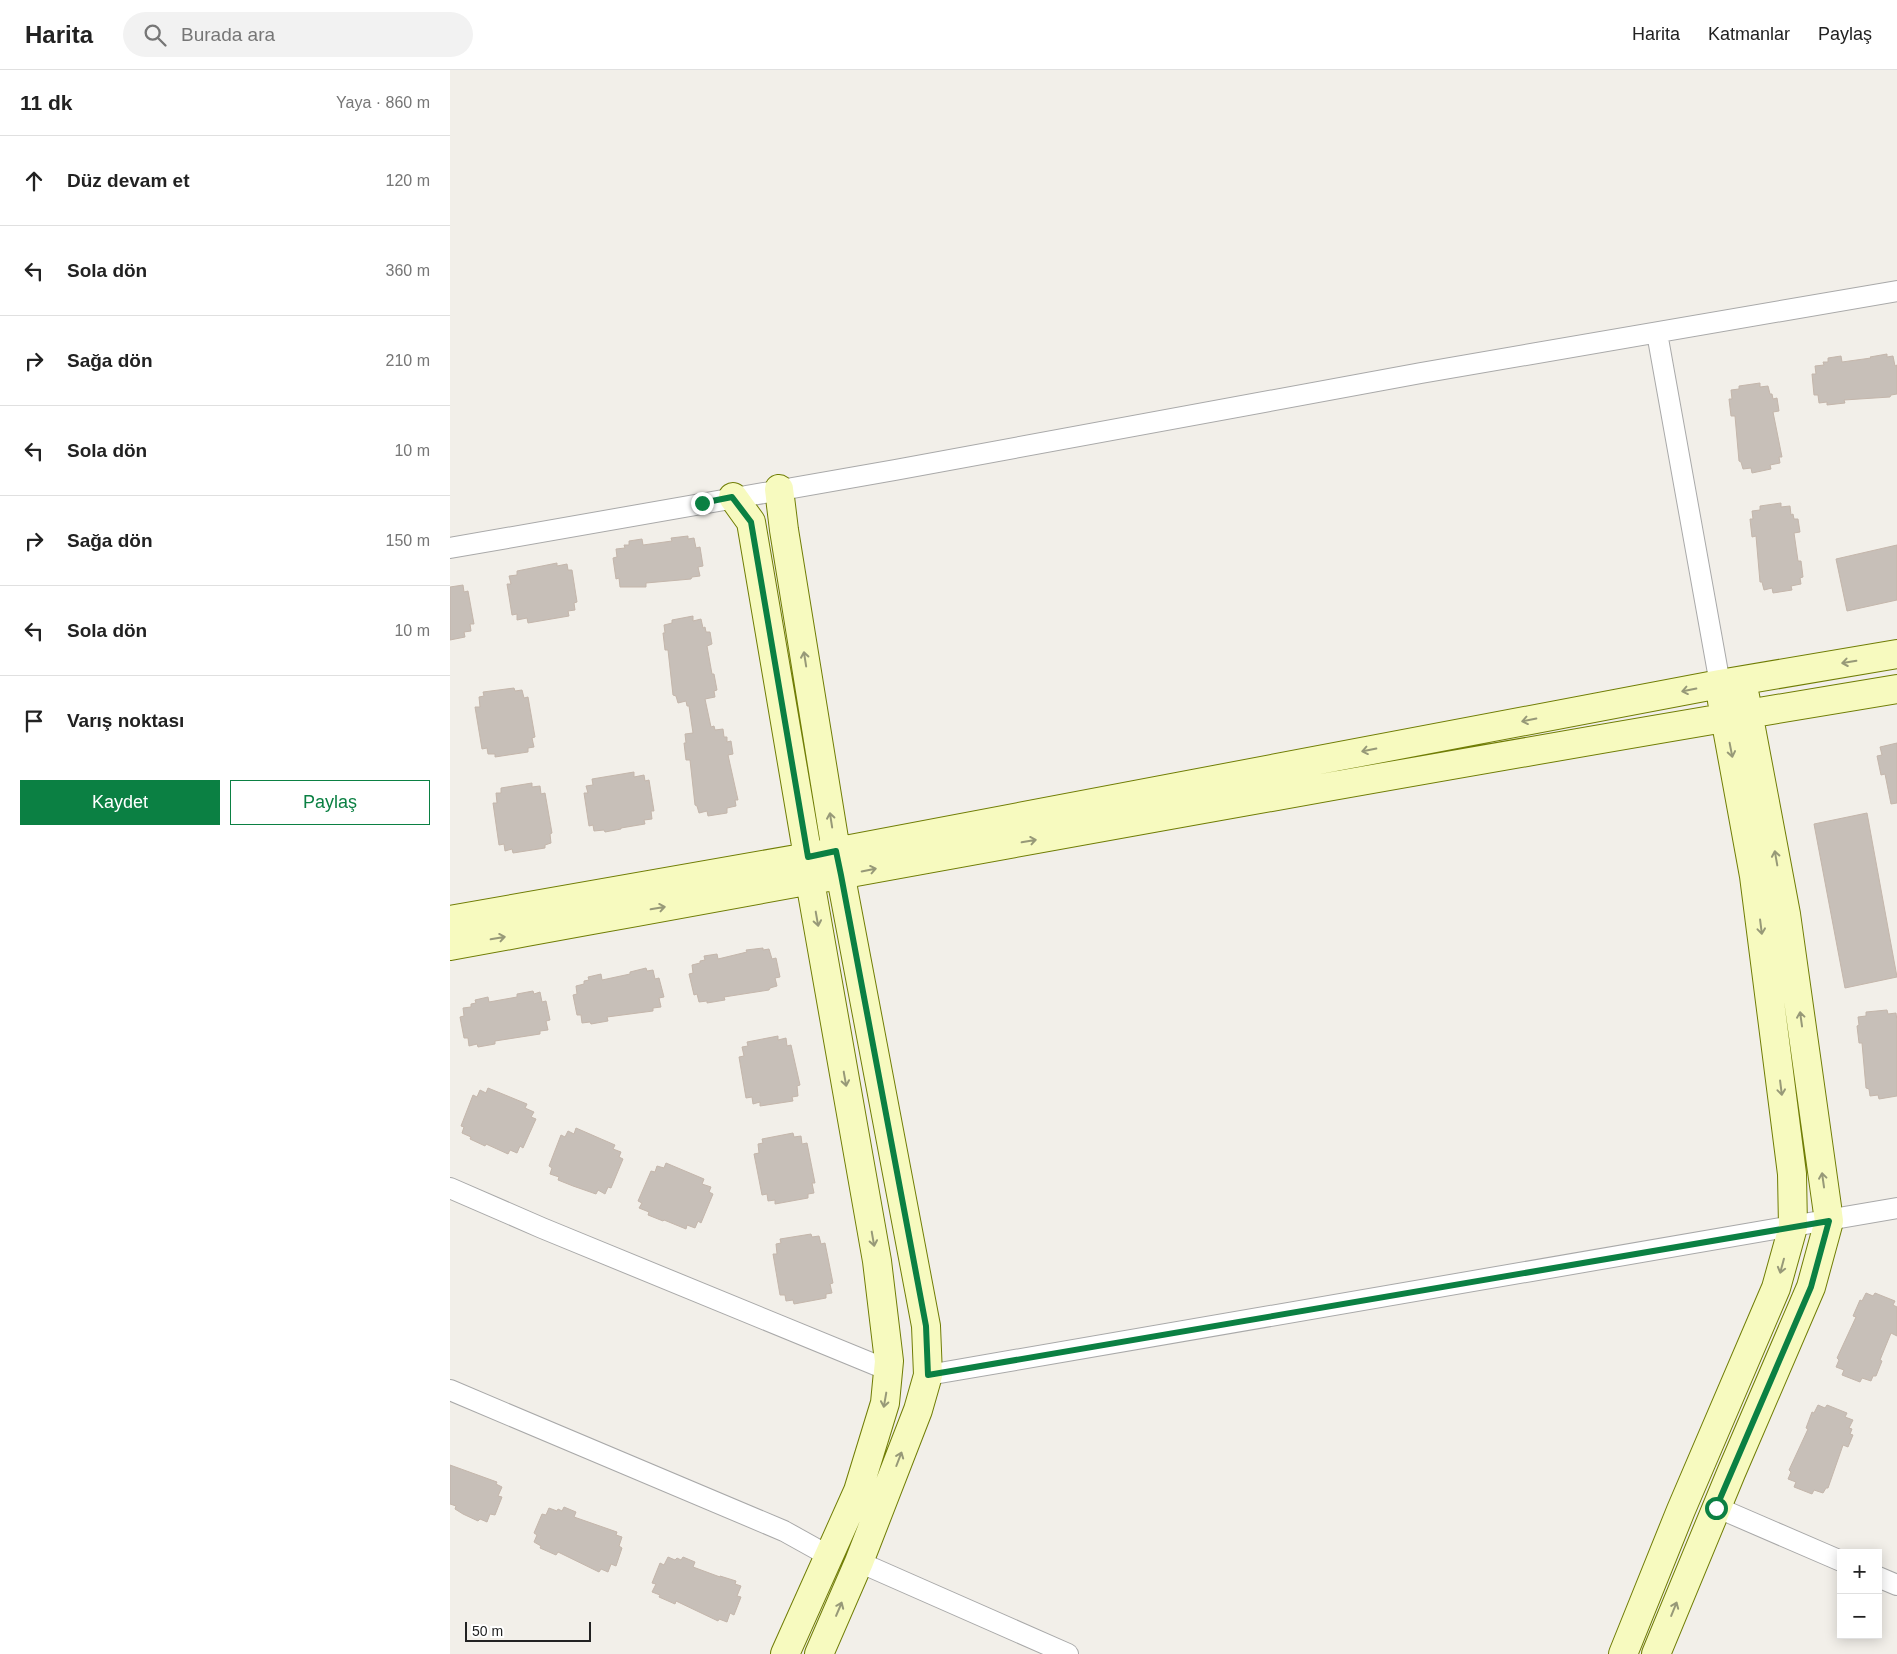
<!DOCTYPE html>
<html lang="tr">
<head>
<meta charset="utf-8">
<style>
	:root { --surface:#fff; --page:#f2f2f2; --text:#222; --muted:#767676; --line:#e0e0e0; --accent:#0b8043 }
	body { margin:0; font-family:Helvetica,sans-serif; background:var(--page); color:var(--text) }
	.controls { position:absolute; right:15px; bottom:15px; display:grid; overflow:hidden; border-radius:0px; box-shadow:0 2px 12px #0003 }
	.controls button { width:45px; height:45px; display:grid; place-items:center; padding:0; border:0; border-bottom:1px solid var(--line); background:var(--surface); color:var(--text); font:25px sans-serif }
	.scale { position:absolute; left:15px; bottom:12px; width:126px; box-sizing:border-box; padding-left:5px; border:2px solid #222; border-top:0; font-size:14px; line-height:18px; white-space:nowrap; color:#222; -webkit-text-stroke:4px #fff; paint-order:stroke }
	.stop { position:absolute; width:15px; height:15px; margin:-11px; border:4px solid #0b8043; border-radius:50%; background:#fff }
	.stop.end { background:#0b8043; border-color:#fff; box-shadow:0 1px 5px #0008 }
	.list { margin:0; padding:0; list-style:none }
	h2 { display:flex; justify-content:space-between; align-items:center; height:65px; margin:0; padding:0 20px; font-size:21px }
	h2 small { font-size:16px; font-weight:400; color:var(--muted) }
	.list li { display:grid; grid-template-columns:32px 1fr auto; gap:15px; align-items:center; box-sizing:border-box; height:90px; padding:0 20px; border-top:1px solid var(--line) }
	.list b { display:block; font-size:19px; white-space:nowrap }
	.list em { font-size:16px; font-style:normal; color:var(--muted) }
	.actions { display:flex; gap:10px; padding:15px 20px }
	.actions a { flex:1; padding:11px 0; border:1px solid var(--accent); border-radius:0px; text-align:center; font-size:18px; color:var(--accent) }
	.actions .main { background:var(--accent); color:#fff }
	.icon { flex:none; width:28px; height:28px; fill:none; stroke:currentColor; stroke-width:2; stroke-linecap:round; stroke-linejoin:round }
	.map { position:relative; flex:none; width:1447px; height:1584px; overflow:hidden }
	header { display:flex; align-items:center; gap:30px; box-sizing:border-box; height:70px; padding:0 25px; background:var(--surface); border-bottom:1px solid var(--line) }
	header strong { font-size:24px }
	nav { display:flex; gap:28px; margin-inline-start:auto; font-size:18px }
	.search { width:350px; height:45px; background:var(--page); display:flex; align-items:center; gap:12px; box-sizing:border-box; padding:0 18px; border-radius:28px; color:var(--muted); font-size:19px }
	main { display:flex }
	aside { flex:1; background:var(--surface) }
	.map>svg:first-child { display:block }
</style>
</head>
<body>
<header>
<strong>Harita</strong>
<div class="search"><svg class="icon" aria-label="search" viewBox="0 0 24 24"><circle cx="10" cy="10" r="6"/><path d="M15 15l6 6"/></svg>Burada ara</div>
<nav><a>Harita</a><a>Katmanlar</a><a>Paylaş</a></nav>
</header>
<main>
<aside>
<h2>11 dk<small>Yaya · 860 m</small></h2>
<ul class="list">
<li><svg class="icon" aria-label="ahead" viewBox="0 0 24 24"><path d="M12 20V5M6 11l6-6 6 6"/></svg><div><b>Düz devam et</b></div><em>120 m</em></li>
<li><svg class="icon" aria-label="left" viewBox="0 0 24 24"><path d="M17 20v-9H6M10 6l-5 5 5 5"/></svg><div><b>Sola dön</b></div><em>360 m</em></li>
<li><svg class="icon" aria-label="right" viewBox="0 0 24 24"><path d="M7 20v-9h11M14 6l5 5-5 5"/></svg><div><b>Sağa dön</b></div><em>210 m</em></li>
<li><svg class="icon" aria-label="left" viewBox="0 0 24 24"><path d="M17 20v-9H6M10 6l-5 5 5 5"/></svg><div><b>Sola dön</b></div><em>10 m</em></li>
<li><svg class="icon" aria-label="right" viewBox="0 0 24 24"><path d="M7 20v-9h11M14 6l5 5-5 5"/></svg><div><b>Sağa dön</b></div><em>150 m</em></li>
<li><svg class="icon" aria-label="left" viewBox="0 0 24 24"><path d="M17 20v-9H6M10 6l-5 5 5 5"/></svg><div><b>Sola dön</b></div><em>10 m</em></li>
<li><svg class="icon" aria-label="arrive" viewBox="0 0 24 24"><path d="M6 21V4h12l-3 4 3 4H6"/></svg><div><b>Varış noktası</b></div></li>
</ul>
<div class="actions"><a class="main">Kaydet</a><a>Paylaş</a></div>
</aside>
<div class="map">
<svg width="1447" height="1584" viewBox="0 0 1447 1584">
	<rect width="100%" height="100%" fill="#f2efe9"/>
	<path fill="#c7bfb8" stroke="#c4b6ab" d="M1437,284V287L1443,286L1445,296L1447,295V324L1441,325L1440,327L1394,330L1395,333L1377,335V332L1369,333L1368,325H1364L1362,304H1366L1365,296L1374,295L1373,292H1378V288L1391,286L1392,292L1421,288L1420,287Z
		M1310,313V317L1318,316L1320,324H1322L1323,329L1327,328L1329,341L1323,342L1332,387H1329L1330,393L1320,395L1321,399L1302,403L1301,398L1293,399L1291,392L1289,391L1285,346H1281L1279,329H1282L1281,320L1289,319V316Z
		M1331,433V437L1340,436L1341,445L1343,444L1344,449H1348L1350,462L1344,463L1348,491H1351L1353,507L1350,508L1351,514L1341,516L1342,520L1323,523L1322,518L1314,520L1312,512H1310L1306,466L1302,467L1300,449H1303L1302,441L1310,440V436Z
		M238,466V469L244,468L246,478L250,477L253,496L248,497L250,506L242,507L241,509L196,513V517H170L169,508L166,509L163,488L167,487L166,479L175,478L174,475H179V471L192,469L193,475L222,471L221,468Z
		M1447,475V530L1397,541L1386,489Z
		M107,493V496L117,494L118,500H122L127,532L124,533L125,540L118,541L119,546L78,553L77,548L67,550V544L62,545L57,514H61L59,506L67,505V501Z
		M13,515L14,522L18,521L24,554H20L21,561L14,562L15,567L0,570V517Z
		M243,546V551L251,549L253,558L255,557L256,562H260L262,574L257,576L262,604H264L267,620L264,621L265,627L255,629L261,657L264,656L265,660L273,659L274,667H277V672L281,671L283,684L278,685L288,730H285L286,736L277,738V743L258,746L257,741L249,743L247,736L245,735L240,690H236L234,673H236L235,664L243,663L239,636H237L236,631L228,633L226,626L223,625L218,580H215L213,563H215L214,555L222,553V550Z
		M64,618L65,621L72,620L74,628L78,627L85,667L82,668L84,677L78,678V682L45,687V684H38L37,678L32,679L25,637H30L29,627L34,626L33,622Z
		M1447,673V733L1441,734L1435,704L1431,705L1427,686L1432,685L1430,677Z
		M184,702V707L194,705L195,711L199,710L204,741H201L202,749L194,750L195,754L171,758V759L155,762L154,760L144,761L143,755L139,756L134,723H138L136,716L143,715L142,709Z
		M82,713V717L90,716L91,724L95,723L102,763L100,764L101,773L95,775V778L63,783L62,779L55,781L54,774L49,775L43,733H47L46,723H51V718Z
		M1417,743L1447,907L1395,918L1364,754Z
		M313,878V880L319,879L322,889L326,888L330,907L325,908L327,916L320,918L319,920L274,927L275,930L257,933V931L249,932L247,924L244,925L239,904L243,903L242,895L250,893V891L255,890L254,886L267,884L268,889L297,882L296,880Z
		M196,898L197,901L203,900L205,909L209,908L214,927L209,928L211,937L203,938V941L157,947L158,951L141,954L140,952L132,953L131,945H127L123,925L127,924L126,916L134,914V911L139,910L138,907L151,904L152,910L180,904V902Z
		M83,921L84,924L90,922L92,932L96,931L100,950L96,951L98,960L90,961V964L45,971V974L28,977L27,974L19,976L18,968H14L10,947L14,946L13,938L21,937V934L26,933L25,930L38,927L39,932L67,927V924Z
		M1437,940L1438,944L1446,943L1447,951V1026L1429,1029L1428,1025L1420,1026L1419,1019L1416,1018L1412,973H1409L1407,956L1409,955L1408,947L1416,946V942Z
		M328,966V970L336,968L337,976L341,975L350,1015L347,1016L348,1026L342,1027L343,1031L310,1036V1032L303,1034L302,1027L296,1028L289,987L294,986L292,977L298,976L297,972Z
		M38,1018L77,1034L75,1038L84,1042L81,1047L86,1049L73,1078L70,1076L67,1083L60,1080L58,1084L36,1074L35,1076L20,1069L21,1067L12,1063L14,1057L11,1056L23,1025L27,1027L30,1020L36,1023Z
		M126,1058L165,1075L163,1079L171,1082L169,1087L173,1089L161,1118L158,1117L155,1124L148,1120L146,1124L123,1116L108,1110L109,1107L100,1104L102,1098L99,1096L111,1065L115,1067L118,1061L124,1064Z
		M343,1063L344,1067L351,1066L352,1074L357,1073L365,1113H362L364,1123L358,1124V1128L325,1134V1130L318,1131L317,1124L312,1125L304,1084L309,1083L308,1074L313,1073L312,1069Z
		M216,1093L254,1109L252,1114L261,1117L259,1122L263,1124L251,1153L248,1151L245,1158L237,1155L236,1159L214,1150L213,1151L198,1145L199,1142L189,1138L192,1133L188,1131L201,1101L205,1102L207,1096L214,1098Z
		M361,1164L362,1167L369,1166L371,1174L375,1173L383,1213L380,1214L382,1223L376,1224V1228L344,1234L343,1230L336,1231L335,1225H330L323,1184H327L326,1174L331,1173L330,1169Z
		M1416,1223L1423,1226L1425,1223L1445,1231L1443,1235L1447,1237V1266L1441,1263L1430,1290L1432,1291L1426,1306H1423L1421,1311L1412,1308L1410,1312L1392,1305L1394,1300L1386,1297L1389,1290L1387,1288L1406,1247L1403,1246L1410,1230L1412,1231Z
		M1368,1335L1375,1338L1377,1335L1397,1343L1395,1347L1403,1350L1399,1358L1402,1359L1400,1364L1403,1365L1398,1377L1393,1375L1378,1418H1376L1373,1423L1364,1420L1362,1424L1344,1417L1346,1412L1338,1409L1341,1402L1339,1400L1358,1359L1356,1358L1362,1342L1364,1343Z
		M0,1395L47,1412L46,1414L52,1417L48,1426L52,1427L45,1445L40,1444L37,1452L30,1449L28,1451L13,1444L5,1439L6,1436L0,1434Z
		M114,1437L126,1442L124,1447L167,1462L166,1465L172,1467L169,1476L172,1478L166,1496L161,1494L158,1502L151,1499L149,1502L108,1482L106,1485L90,1478L91,1476L84,1472L87,1465L84,1463L92,1444L96,1445L99,1438L107,1441L108,1439L112,1441Z
		M218,1487L225,1490L227,1488L231,1490L233,1487L245,1492L243,1497L270,1507V1506L286,1511L285,1514L291,1516L287,1526L291,1527L284,1545L280,1543L277,1552L269,1549L268,1551L226,1531L225,1534L209,1527L210,1525L202,1522L206,1514L202,1513L210,1493L214,1495Z"/>
	<g fill="none" stroke-linecap="round" stroke-linejoin="round">
		<g stroke="#a9a9a9" stroke-width="22">
			<path id="street" d="M1207,263L1270,614
				M0,478L445,400L971,303L1447,221
				M0,1118L92,1158L438,1300
				M478,1305L1447,1138
				M0,1320L334,1461L379,1486
				M1266,1437L1391,1491
				M409,1492L618,1584
				M1428,1507L1447,1515"/>
		</g>
		<g stroke="#707d05" stroke-width="30">
			<path id="secondary" d="M329,419L334,460L386,781L476,1256L478,1305L468,1340L409,1492L369,1584
				M283,427L301,452L358,787L360,811L427,1191L439,1291L435,1333L408,1421L335,1584
				M0,850L358,787L1270,614L1447,584
				M0,876C482,788 964,699 1447,619
				M1173,1584L1231,1440L1326,1218L1343,1157L1342,1104L1304,806L1272,631
				M1206,1584L1281,1403L1361,1217L1379,1151L1336,844L1295,626"/>
		</g>
		<use href="#street" stroke="#fff" stroke-width="20"/>
		<use href="#secondary" stroke="#f7fabf" stroke-width="28"/>
	</g>
	<defs><path id="oneway-shaft" d="M-6 0H5M1.5-3L5.5 0L1.5 3" fill="none" stroke-width="1.6" stroke-linecap="round" stroke-linejoin="round" transform="scale(1.25)"/></defs>
	<g stroke="#979978">
		<use href="#oneway-shaft" transform="translate(355 589) rotate(-99)"/>
		<use href="#oneway-shaft" transform="translate(1399 592) rotate(171)"/>
		<use href="#oneway-shaft" transform="translate(1239 620) rotate(169)"/>
		<use href="#oneway-shaft" transform="translate(1079 650) rotate(169)"/>
		<use href="#oneway-shaft" transform="translate(919 680) rotate(169)"/>
		<use href="#oneway-shaft" transform="translate(1281 680) rotate(79)"/>
		<use href="#oneway-shaft" transform="translate(381 750) rotate(-99)"/>
		<use href="#oneway-shaft" transform="translate(579 771) rotate(-10)"/>
		<use href="#oneway-shaft" transform="translate(1326 788) rotate(-100)"/>
		<use href="#oneway-shaft" transform="translate(419 800) rotate(-11)"/>
		<use href="#oneway-shaft" transform="translate(208 838) rotate(-10)"/>
		<use href="#oneway-shaft" transform="translate(367 849) rotate(80)"/>
		<use href="#oneway-shaft" transform="translate(1311 857) rotate(83)"/>
		<use href="#oneway-shaft" transform="translate(48 868) rotate(-10)"/>
		<use href="#oneway-shaft" transform="translate(1351 949) rotate(-98)"/>
		<use href="#oneway-shaft" transform="translate(395 1009) rotate(80)"/>
		<use href="#oneway-shaft" transform="translate(1331 1018) rotate(83)"/>
		<use href="#oneway-shaft" transform="translate(1373 1110) rotate(-98)"/>
		<use href="#oneway-shaft" transform="translate(423 1169) rotate(80)"/>
		<use href="#oneway-shaft" transform="translate(1332 1196) rotate(105)"/>
		<use href="#oneway-shaft" transform="translate(435 1330) rotate(100)"/>
		<use href="#oneway-shaft" transform="translate(449 1389) rotate(-69)"/>
		<use href="#oneway-shaft" transform="translate(389 1539) rotate(-67)"/>
		<use href="#oneway-shaft" transform="translate(1224 1539) rotate(-68)"/>
	</g>
	<g fill="none" stroke-linecap="round" stroke-linejoin="round">
		<path stroke="#0b8043" stroke-width="6" d="M252,433L282,427L301,452L358,787L386,781L391,805L476,1256L478,1305L1379,1151L1361,1217L1266,1438"/>
	</g>
</svg>
<div class="controls">
<button>+</button>
<button>−</button>
</div>
<div class="scale">50 m</div>
<div class="stop" style="left:1266px;top:1438px"></div>
<div class="stop end" style="left:252px;top:433px"></div>
</div>
</main>
</body>
</html>
